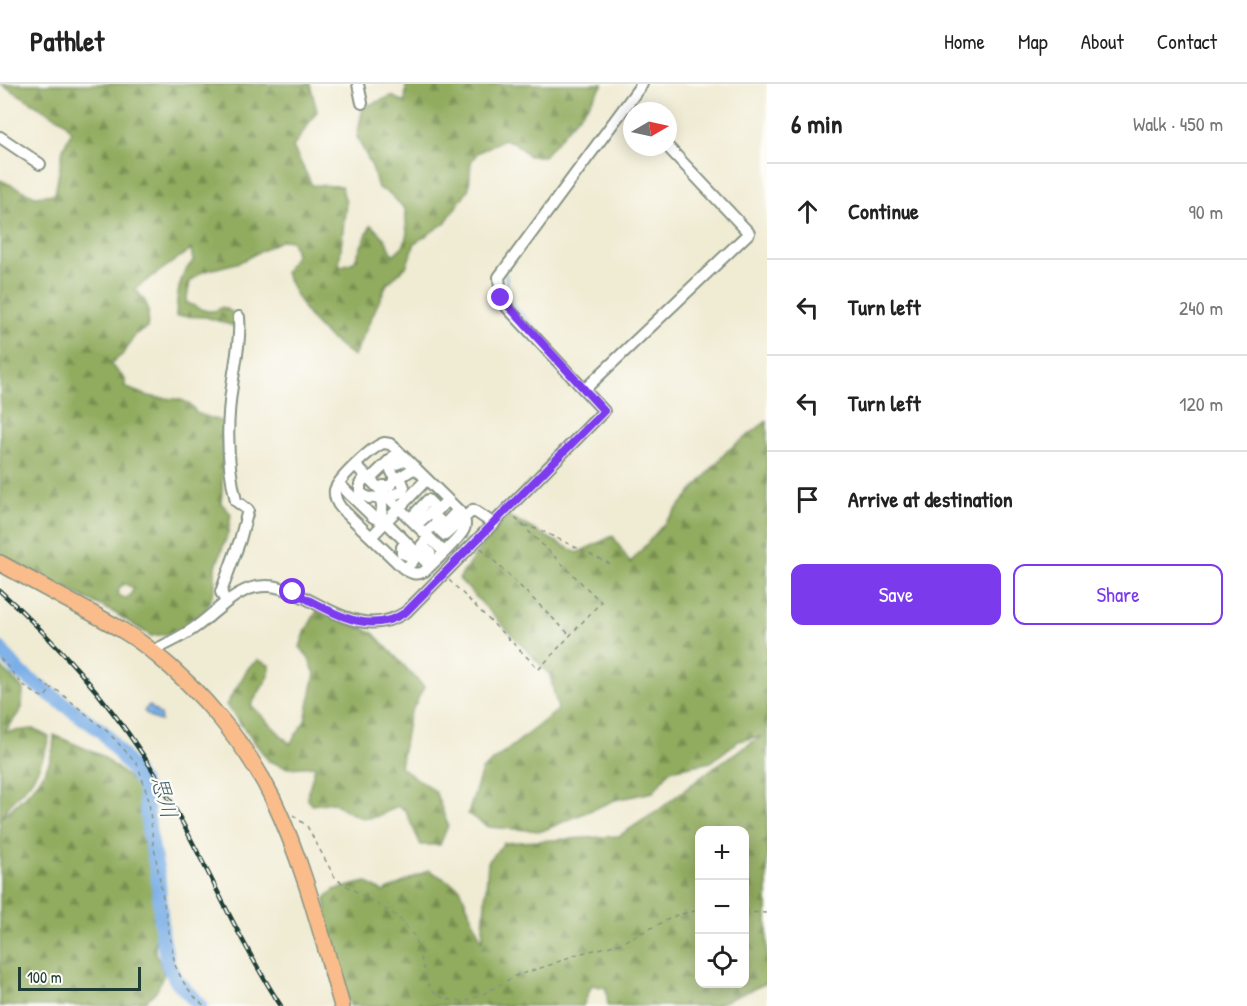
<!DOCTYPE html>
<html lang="en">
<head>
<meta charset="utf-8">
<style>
	:root { --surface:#fff; --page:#f6f6f6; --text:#222; --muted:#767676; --line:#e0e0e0; --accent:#7c3aed }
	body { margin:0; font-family:"Patrick Hand","Klee One",sans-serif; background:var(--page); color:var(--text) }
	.controls { position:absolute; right:18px; bottom:18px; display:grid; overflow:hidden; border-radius:12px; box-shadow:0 3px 15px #0003 }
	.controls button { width:54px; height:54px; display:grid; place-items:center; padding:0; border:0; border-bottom:2px solid var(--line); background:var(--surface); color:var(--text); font:30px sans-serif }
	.compass { position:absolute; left:623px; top:18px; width:54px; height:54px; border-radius:50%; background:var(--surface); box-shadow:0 3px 15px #0003; rotate:81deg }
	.scale { position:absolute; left:18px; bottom:15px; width:123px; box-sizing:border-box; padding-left:6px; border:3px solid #1f3d34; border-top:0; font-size:16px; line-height:21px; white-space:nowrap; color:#1f3d34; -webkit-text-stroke:4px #fdfcf7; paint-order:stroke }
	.stop { position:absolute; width:18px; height:18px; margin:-14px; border:4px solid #7c3aed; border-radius:50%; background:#fff }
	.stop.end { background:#7c3aed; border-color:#fff; box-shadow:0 2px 6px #0008 }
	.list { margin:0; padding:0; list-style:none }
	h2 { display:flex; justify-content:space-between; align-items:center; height:78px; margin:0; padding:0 24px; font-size:26px }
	h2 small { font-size:20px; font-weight:400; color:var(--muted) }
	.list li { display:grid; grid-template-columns:39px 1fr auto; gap:18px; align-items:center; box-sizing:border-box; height:96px; padding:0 24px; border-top:2px solid var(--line) }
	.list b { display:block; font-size:22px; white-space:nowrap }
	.list em { font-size:20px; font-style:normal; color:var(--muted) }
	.actions { display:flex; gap:12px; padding:18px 24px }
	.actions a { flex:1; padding:14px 0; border:2px solid var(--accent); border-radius:12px; text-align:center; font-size:21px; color:var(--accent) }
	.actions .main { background:var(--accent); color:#fff }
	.icon { flex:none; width:33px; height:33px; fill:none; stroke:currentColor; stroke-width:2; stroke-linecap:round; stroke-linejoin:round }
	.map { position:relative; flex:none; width:767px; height:922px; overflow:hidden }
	header { display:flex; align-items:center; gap:36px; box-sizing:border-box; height:84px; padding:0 30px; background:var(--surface); border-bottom:2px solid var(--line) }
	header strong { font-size:28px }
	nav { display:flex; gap:33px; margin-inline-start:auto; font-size:21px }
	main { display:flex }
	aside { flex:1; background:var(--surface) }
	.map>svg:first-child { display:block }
</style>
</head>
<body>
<header>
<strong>Pathlet</strong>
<nav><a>Home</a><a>Map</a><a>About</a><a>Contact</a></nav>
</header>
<main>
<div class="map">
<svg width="767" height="922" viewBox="0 0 767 922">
	<defs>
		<pattern id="forest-firs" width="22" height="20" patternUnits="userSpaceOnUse" patternTransform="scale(1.5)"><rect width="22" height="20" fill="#91ac5f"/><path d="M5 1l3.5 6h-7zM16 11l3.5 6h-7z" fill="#768d4f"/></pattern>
		<pattern id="water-waves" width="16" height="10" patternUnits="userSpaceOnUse" patternTransform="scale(1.5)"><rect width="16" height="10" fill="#79aee7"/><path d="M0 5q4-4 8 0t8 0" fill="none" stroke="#638fbc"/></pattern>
	</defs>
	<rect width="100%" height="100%" fill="#fdfcf7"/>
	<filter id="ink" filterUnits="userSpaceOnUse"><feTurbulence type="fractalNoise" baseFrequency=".0167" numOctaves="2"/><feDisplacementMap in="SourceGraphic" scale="12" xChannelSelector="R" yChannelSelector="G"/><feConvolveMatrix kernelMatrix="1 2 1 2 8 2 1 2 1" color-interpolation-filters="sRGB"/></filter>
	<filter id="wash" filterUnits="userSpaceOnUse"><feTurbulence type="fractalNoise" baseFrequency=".008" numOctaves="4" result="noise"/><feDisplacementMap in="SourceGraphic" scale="24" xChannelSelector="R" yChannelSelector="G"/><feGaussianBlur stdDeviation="1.35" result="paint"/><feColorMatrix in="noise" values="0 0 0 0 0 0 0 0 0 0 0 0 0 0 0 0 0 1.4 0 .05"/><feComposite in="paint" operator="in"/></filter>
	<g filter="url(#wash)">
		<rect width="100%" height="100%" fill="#f0ebd3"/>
		<path fill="url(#forest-firs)" stroke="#58744a" stroke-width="1.5" fill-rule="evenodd" d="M1,0H310L317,27L293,63L312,101L341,102L346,118L339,183L354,178L371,141L385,155L393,171L404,161L407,149L405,125L389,109L378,104L372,83L357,53L363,23L392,12L405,19L406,0H603L588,21L544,72H529L515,59L504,55L477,69L471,78L469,104L445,139L415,159L406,183L387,200L354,272C316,247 304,230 285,189L296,170L292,157L282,156L240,178L202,188L190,198L186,218C199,224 209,232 222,223L238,231L234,242L206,233L176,232C177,211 178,193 193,177L191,165L135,205C149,220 150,224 147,244L136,250L122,271L110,280L125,295V303C134,307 143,311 153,313C168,316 189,311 196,329L223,338C222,365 224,392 221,419L231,430L228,449L215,485V504L205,528L185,543L166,550L151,552L115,529L0,471V96L35,112L55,110L63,65L71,48L65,38ZM125,500L134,504L129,513L124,514L118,511L119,504Z
			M767,337V899L714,922H608L606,904L592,901L583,922H350L328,849L325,814L334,806L366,798L383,808L429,786L460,804L482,858L488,778L504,759L619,752L656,728L714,683L762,652L738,657L711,678L670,686L653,708L615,716L542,747L488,743L468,730L482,686L558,626L550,591L459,495L488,452L508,432L577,469L613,452L630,479L727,367ZM700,746H744V900H700Z
			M317,527L372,548L424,603L409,632L400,683L435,707L448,741L440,761H421L405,726L397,722C368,740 360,737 333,718L312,721L307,714L315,682L288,684L269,677L226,621L249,583L258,576L269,581V592L251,621L290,660L305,637L315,590L308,573L300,563L306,546Z
			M0,582L23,605L22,624L5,648L33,645L49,653C45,671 39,689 25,704C16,714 9,719 2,733C28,710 55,688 54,651L102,672L136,700L142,721L147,762L157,796L155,868L164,890L157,906L146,917L134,918L127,922H0Z"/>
		<path fill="url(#water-waves)" stroke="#4c768e" stroke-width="1.5" d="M149,621L160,631L161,637C155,637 148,632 144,627Z"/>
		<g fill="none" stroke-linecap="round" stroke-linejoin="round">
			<path stroke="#79aee7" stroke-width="2" d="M506,190L509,217L547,256"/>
			<path stroke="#79aee7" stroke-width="15" d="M0,565L19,588L103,648L136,690L144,704L149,748L158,792L162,850L168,881L176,896L200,922"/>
		</g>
	</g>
	<g filter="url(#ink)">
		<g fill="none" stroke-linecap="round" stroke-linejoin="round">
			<g stroke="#889484" stroke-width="14">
				<path id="minor" d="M358,0L362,19
					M0,53L40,80
					M585,305L749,149L668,63
					M384,359L390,360L396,365L459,427C463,433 467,438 464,445C461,454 433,479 425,487C416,492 410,489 402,483L341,424C337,419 334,413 335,406C338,395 373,362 384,359Z
					M356,382L444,468
					M366,392L360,400V409L369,414C386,411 383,426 379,436
					M370,395L395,371
					M339,400L373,433L389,441L430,482
					M380,405L383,402H390L394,397V392L391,386L393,381L407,376
					M389,414L393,411L402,408L404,403L400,393L415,384
					M410,435L428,416L438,426L447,416
					M416,441L431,428L444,441L458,426
					M425,449L434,441L445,451L473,426L494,440
					M371,453L426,396
					M424,476L430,469L422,461L429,453
					M405,485L413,477L410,472L402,469V463L406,458
					M226,518L221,508L240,456L248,426L236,417C227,379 226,341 232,302C235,279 241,256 239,233
					M153,567C168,559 184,552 197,542C219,526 238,501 268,502C280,502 292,508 303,513C337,530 369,552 406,528L604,327L504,220L501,215L499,193L642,0"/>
			</g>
			<g stroke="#889484" stroke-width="18">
				<path id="highway" d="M0,479C29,495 58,511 88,527C110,539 133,551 153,568C201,607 246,659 273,715C304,780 322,853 342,922"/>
			</g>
			<path stroke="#889484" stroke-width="1.5" stroke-dasharray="4.5 4.5" stroke-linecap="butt" d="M524,441L542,447L610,480
				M481,464L570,551
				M449,496L539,585L601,518L514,433
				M0,574C17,592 19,602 44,614L52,604
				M41,597L46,602L58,607L108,648L138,681L149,717L153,758L175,881C182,897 190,911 205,922
				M293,731L307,742L334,792L339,797L398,833L414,852L429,902L438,912L451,916L467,917L483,910L515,892L553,880L574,871L619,860L677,831L700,826
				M744,828L767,829"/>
			<use href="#minor" stroke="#fff" stroke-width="10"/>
			<use href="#highway" stroke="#f9bc8a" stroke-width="15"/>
			<g stroke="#1f3d34" stroke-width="4.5">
				<path id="rail" d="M0,507C54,556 103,610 143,671C195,751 229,842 281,922"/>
			</g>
			<use href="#rail" stroke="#fdfcf7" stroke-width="2" stroke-dasharray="7" stroke-linecap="butt"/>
		</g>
	</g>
	<g fill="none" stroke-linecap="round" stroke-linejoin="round" filter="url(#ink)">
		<path stroke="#7c3aed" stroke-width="8" d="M293,508C330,526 367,554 406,528L604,327L501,214"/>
	</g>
	<g text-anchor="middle" stroke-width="4.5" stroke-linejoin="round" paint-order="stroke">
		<g font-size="22" font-style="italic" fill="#3a5f6a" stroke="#fdfcf7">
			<text transform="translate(165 713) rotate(75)" y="8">思川</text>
		</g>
	</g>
</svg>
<div class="controls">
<button>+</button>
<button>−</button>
<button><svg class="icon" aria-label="locate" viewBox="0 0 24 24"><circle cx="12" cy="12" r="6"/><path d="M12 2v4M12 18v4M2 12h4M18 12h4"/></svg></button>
</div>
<svg class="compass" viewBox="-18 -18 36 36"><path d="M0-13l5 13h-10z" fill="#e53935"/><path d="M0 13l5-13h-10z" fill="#767676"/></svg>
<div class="scale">100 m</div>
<div class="stop" style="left:293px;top:508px"></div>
<div class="stop end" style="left:501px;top:214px"></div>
</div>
<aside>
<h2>6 min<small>Walk · 450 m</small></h2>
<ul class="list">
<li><svg class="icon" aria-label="ahead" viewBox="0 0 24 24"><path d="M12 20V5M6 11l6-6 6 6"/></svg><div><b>Continue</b></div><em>90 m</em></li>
<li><svg class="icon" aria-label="left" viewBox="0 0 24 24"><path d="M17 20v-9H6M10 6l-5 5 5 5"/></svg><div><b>Turn left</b></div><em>240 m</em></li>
<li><svg class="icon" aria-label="left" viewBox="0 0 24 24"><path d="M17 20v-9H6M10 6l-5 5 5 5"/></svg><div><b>Turn left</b></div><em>120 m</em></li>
<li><svg class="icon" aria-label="arrive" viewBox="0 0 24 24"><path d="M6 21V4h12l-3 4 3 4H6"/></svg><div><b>Arrive at destination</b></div></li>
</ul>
<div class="actions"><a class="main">Save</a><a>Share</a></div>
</aside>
</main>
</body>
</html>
